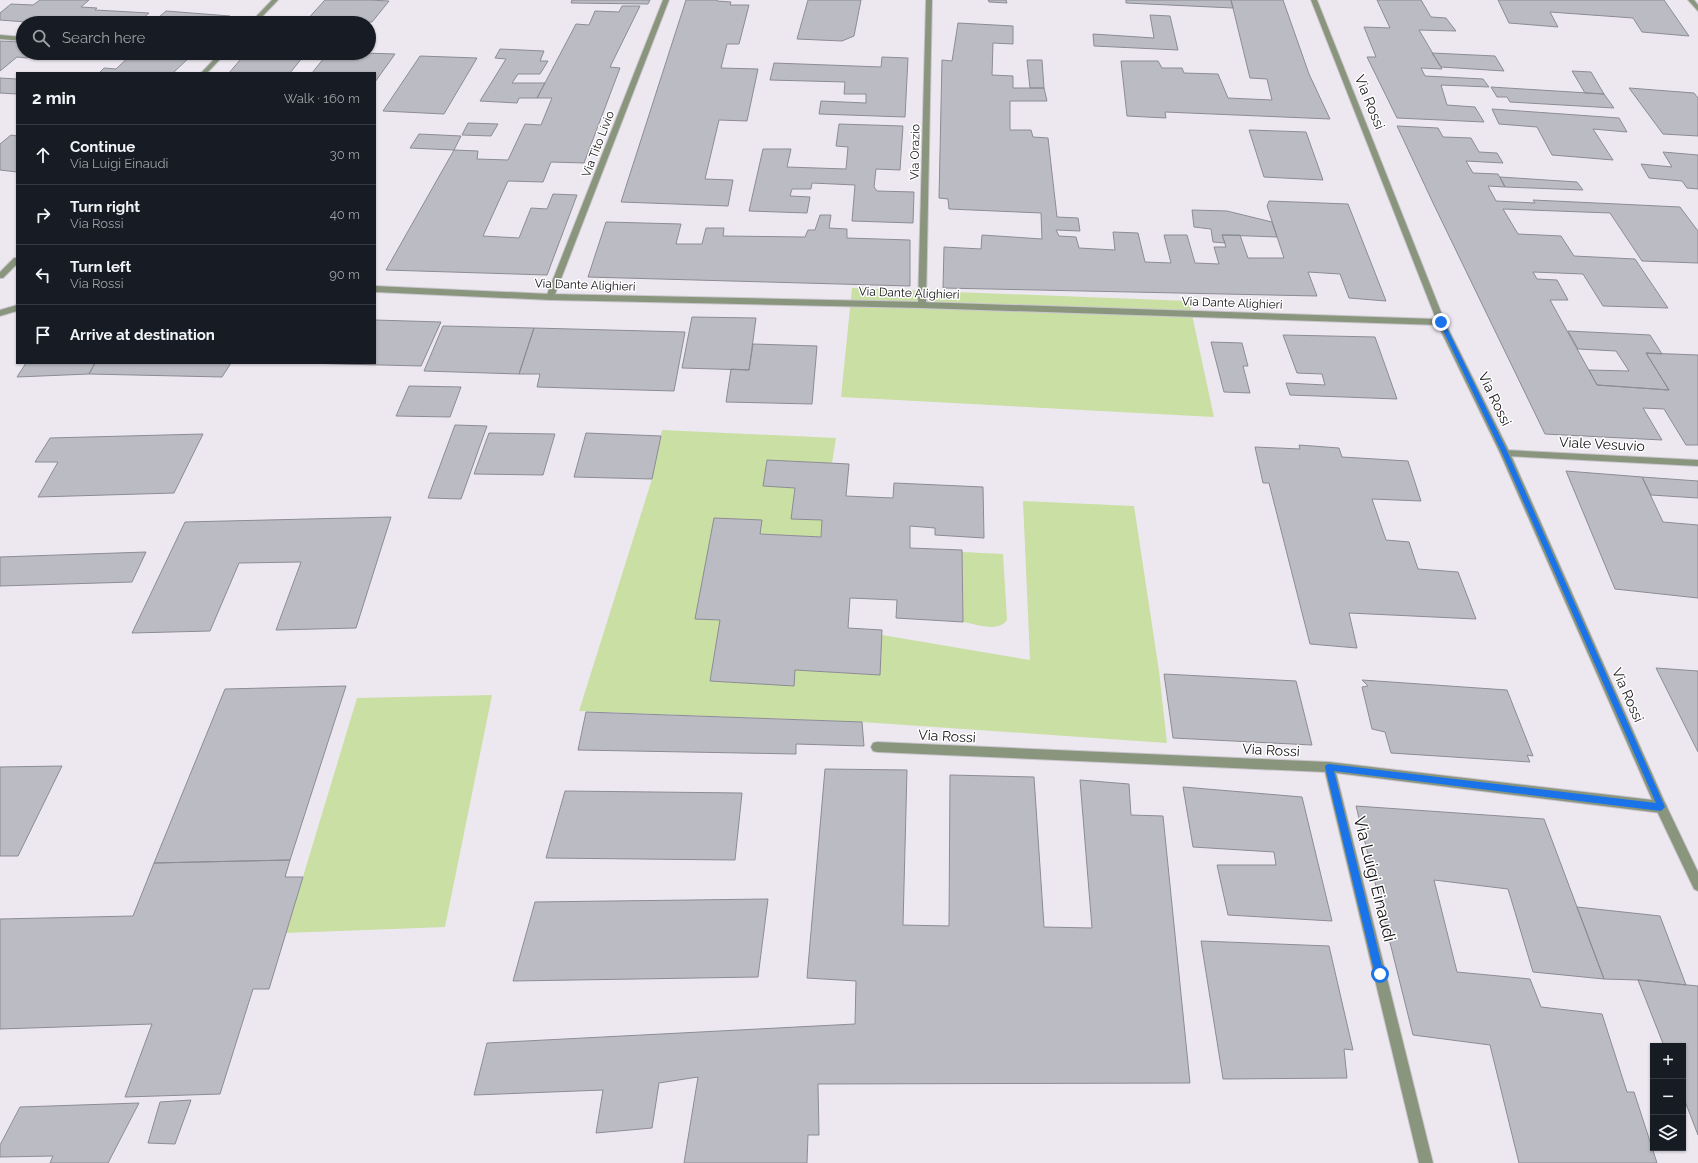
<!DOCTYPE html>
<html lang="en">
<head>
<meta charset="utf-8">
<style>
	:root { --surface:#171b24; --page:#242831; --text:#f1f3f6; --muted:#9ea1a6; --line:#363941 }
	body { margin:0; font-family:Raleway,sans-serif; background:var(--page); color:var(--text) }
	.controls { position:absolute; right:12px; bottom:12px; display:grid; overflow:hidden; border-radius:0px; box-shadow:0 1px 3px #0004 }
	.controls button { width:36px; height:36px; display:grid; place-items:center; padding:0; border:0; border-bottom:1px solid var(--line); background:var(--surface); color:var(--text); font:20px sans-serif }
	.stop { position:absolute; width:12px; height:12px; margin:-9px; border:3px solid #1a73e8; border-radius:50%; background:#fff }
	.stop.end { background:#1a73e8; border-color:#fff; box-shadow:0 1px 4px #0008 }
	.list { margin:0; padding:0; list-style:none }
	h2 { display:flex; justify-content:space-between; align-items:center; height:52px; margin:0; padding:0 16px; font-size:17px }
	h2 small { font-size:13px; font-weight:400; color:var(--muted) }
	.list li { display:grid; grid-template-columns:26px 1fr auto; gap:12px; align-items:center; box-sizing:border-box; height:60px; padding:0 16px; border-top:1px solid var(--line) }
	.list b { display:block; font-size:15px; white-space:nowrap }
	.list p { margin:0; font-size:13px; white-space:nowrap; color:var(--muted) }
	.list em { font-size:13px; font-style:normal; color:var(--muted) }
	.icon { flex:none; width:22px; height:22px; fill:none; stroke:currentColor; stroke-width:2; stroke-linecap:round; stroke-linejoin:round }
	.map { position:relative; flex:none; width:1698px; height:1163px; overflow:hidden }
	.search { position:absolute; background:var(--surface); box-shadow:0 1px 3px #0004; left:16px; top:16px; width:360px; height:44px; display:flex; align-items:center; gap:10px; box-sizing:border-box; padding:0 14px; border-radius:22px; color:var(--muted); font-size:15px }
	.panel { position:absolute; background:var(--surface); box-shadow:0 1px 3px #0004; left:16px; top:72px; width:360px; height:292px; border-radius:0px }
	.map>svg:first-child { display:block }
</style>
</head>
<body>
<div class="map">
<svg width="1698" height="1163" viewBox="0 0 1698 1163">
	<rect width="100%" height="100%" fill="#ede8f0"/>
	<path fill="#c9dfa3" d="M852,288L1189,301L1214,417L841,397Z
		M662,430L836,438L832,463L767,460L763,486L795,488L792,519L822,520L821,537L760,534L761,520L714,518L696,619L720,620L710,681L794,685L795,670L879,675L882,635L1030,660L1023,501L1134,506L1159,671L1167,743L862,722L579,711L652,479Z
		M962,552L1003,554L1007,620C998,633 976,624 963,622Z
		M492,695L445,927L286,933L357,698Z"/>
	<path fill="#bbbbc4" stroke="#8c8c94" d="M40,0H89L81,7L97,8L95,10L149,13L137,23L43,20L40,23H25L26,22L0,20V13L11,4L33,5Z
		M325,0H370L389,1L372,22L304,23Z
		M572,0H650L648,4L571,3Z
		M686,0H717V1L731,2L730,5H749L739,44H727L721,68L758,69L747,121L719,120L705,179L733,180L728,206L621,202Z
		M808,0H861L854,36L842,41L797,39Z
		M988,0H1006L1007,3L989,2Z
		M1126,0H1231L1233,8L1126,3Z
		M1231,0H1283L1309,74L1330,119L1165,112L1166,118L1127,116L1121,61H1158L1162,68H1182L1184,73L1218,74L1228,98L1272,100L1267,79L1250,78Z
		M1377,0H1421L1431,17L1446,18L1456,31L1419,30L1442,69L1421,68L1425,76L1483,79L1489,87L1441,85L1447,105L1475,107L1484,122L1397,118L1367,57H1376L1364,27L1390,28Z
		M1498,0H1664L1689,36L1642,32L1633,18L1550,12L1558,27L1509,23Z
		M622,6H640L610,67L620,68L584,163L551,162L543,182L508,181L483,236L519,238L531,208L547,209L553,194L577,195L547,275L386,270L454,150L478,151L477,159L508,160L525,124L541,125L552,98H537L576,24L589,25L595,11L619,12Z
		M166,11L230,16L222,23H161L167,18L159,17Z
		M1150,15L1170,16L1178,50L1094,46L1093,34L1154,38Z
		M66,21L89,22L63,23Z
		M958,23L1013,26V44L993,43L992,75L1013,76V88H1044L1047,101H1010V130H1031L1033,137L1048,138L1057,217L1078,218L1080,231L1056,230L1059,236L1076,237L1079,248L1115,250L1113,232L1138,233L1145,262L1171,263L1164,235H1187L1195,263L1219,264L1214,247H1226L1222,235H1240L1248,258H1284L1267,206L1269,201L1348,204L1386,301L1349,298L1340,274L1308,272L1317,296L943,288L944,247L981,249L982,235L1042,239L1041,213L949,209L948,199L939,198L942,60L952,61Z
		M0,41L23,42V53H33L27,58L17,57L0,71Z
		M500,49L544,51L540,61H548L540,74H518L512,83H545L537,98H519L517,103L480,101L506,59L495,58Z
		M133,53H194L173,73H99L104,68L116,69Z
		M246,53H306L290,73H229Z
		M328,53H364L395,54L375,82V73H312Z
		M1432,53L1495,56L1504,71L1441,67Z
		M420,56L477,58L444,114L383,111Z
		M882,57L908,58L905,117L819,114L821,101L866,103V94H844L845,82L770,80L774,63L881,67Z
		M1027,60H1042L1044,88H1030Z
		M1572,71L1591,72L1604,94L1585,93Z
		M0,78L17,79V94L0,93Z
		M1491,87L1604,94L1614,108L1510,102L1507,97H1497Z
		M1629,88L1694,93L1698,98V136L1663,134Z
		M1492,109L1619,118L1627,132L1593,129L1613,160L1552,155L1537,127L1499,124Z
		M468,123L498,124L491,136L462,135Z
		M839,124L903,126L900,170L876,169L874,187L877,191L914,192L913,223L852,221L855,185L812,183L811,189H792L790,196L810,197L807,213L749,211L763,149H791L787,167L846,169L848,147L836,146Z
		M1397,126L1438,128L1443,137L1471,138L1479,152L1497,153L1503,163L1466,161L1473,173L1498,174L1505,187L1488,186L1496,201L1535,203L1533,200L1680,207L1698,231V263L1642,261L1610,213L1503,209L1518,234L1561,236L1574,256L1635,259L1668,308L1603,306L1583,274L1533,272L1537,279L1557,280L1568,300H1550L1597,385L1669,390L1646,353L1698,355V445H1686L1664,409L1643,408L1662,440L1545,434L1434,205Z
		M1249,130L1306,132L1323,180L1264,177Z
		M419,134L461,136L454,150L410,148Z
		M11,135L17,136V172L0,170V144Z
		M1663,152L1698,155V189L1687,188L1682,181L1649,178L1641,164L1672,167Z
		M1500,177L1577,182L1583,190L1505,187Z
		M1192,210L1227,211L1272,222L1277,237L1222,235L1225,243L1213,242L1211,229L1194,227Z
		M820,215H831L829,228L847,229V238L910,240V286L588,277L606,222L681,224L676,244H702L706,228H724L723,236L805,237L808,230H815Z
		M692,317L756,318L749,370L682,368Z
		M375,320L441,322L421,366L303,363H375Z
		M443,326L534,328L519,374L424,371Z
		M534,328L685,332L674,391L537,387L540,374H519Z
		M1568,331L1650,335L1662,354L1646,353L1669,390L1597,385L1589,370L1629,371L1616,351L1578,349Z
		M1283,335L1375,337L1397,399L1290,395L1286,383L1325,385L1322,374L1297,373Z
		M1211,342L1242,343L1248,366H1243L1250,393L1224,392Z
		M753,344L817,346L812,404L726,402L731,369L749,370Z
		M26,363H95L89,374L17,377Z
		M95,363H231L222,377L89,374Z
		M409,386L461,387L450,417L396,416Z
		M455,425L487,426L461,499L428,498Z
		M489,433L555,434L543,475L474,474Z
		M586,433L661,436L652,479L574,477Z
		M203,434L174,493L38,497L58,462H35L50,438Z
		M1299,445L1339,448L1342,457L1408,461L1421,501L1372,499L1386,540L1409,542L1418,569L1458,572L1476,619L1349,613L1357,648L1310,644L1269,483H1263L1255,447L1300,449Z
		M767,460L849,464L846,496L893,498L894,483L983,487L984,538L935,535V528L910,526V548L962,550L963,622L896,618L897,600L850,598L848,628L882,630L880,675L795,670L794,686L710,681L720,620L695,619L714,518L762,520L760,534L821,537L822,520L791,519L795,488L763,486Z
		M1566,471L1642,477L1663,522L1698,525V598L1615,589Z
		M1642,477L1698,481V498L1651,495Z
		M391,517L356,628L276,630L301,562L239,563L210,631L132,633L185,522Z
		M146,552L132,582L0,586V557Z
		M1656,668L1698,671V752Z
		M1164,674L1296,681L1312,745L1173,738Z
		M1362,680L1507,690L1533,756L1527,755L1530,762L1391,753L1385,732L1372,729L1362,687L1368,686Z
		M346,686L290,860L154,863L225,689Z
		M586,712L862,722L864,746L796,744V754L578,750Z
		M62,766L18,856H0V767Z
		M825,769L907,770L903,925L949,926L950,775L1034,777L1044,927L1092,928L1080,780L1129,784L1131,815L1163,816L1190,1083L818,1084L819,1135H808L807,1163H684L698,1077L659,1083L652,1128L596,1133L603,1090L474,1095L487,1043L855,1024L856,981L807,978Z
		M1183,787L1302,797L1332,921L1228,915L1217,865H1276L1274,852L1193,847Z
		M565,791L742,793L735,860L546,858Z
		M1356,806L1544,819L1604,979L1533,972L1508,889L1434,880L1457,972L1530,979L1541,1007L1602,1014L1627,1092H1634L1657,1163H1519L1490,1045L1413,1035Z
		M290,860L285,877H303L269,989H253L220,1094L125,1097L152,1024L0,1029V919L133,916L154,863Z
		M768,899L758,977L513,981L535,902Z
		M1577,907L1660,916L1686,985L1638,980L1604,979Z
		M1201,941L1329,946L1353,1050L1344,1049L1347,1078L1223,1079Z
		M1638,980L1698,986V1135L1683,1096V1046H1664Z
		M191,1100L175,1144L148,1143L160,1102Z
		M139,1103L108,1163H50L53,1156L0,1157V1145L20,1107Z"/>
	<g fill="none" stroke-linecap="round" stroke-linejoin="round">
		<g stroke="#cac6cd" stroke-width="2">
			<path id="service" d="M1688,0H1694L1698,5V11Z
				M877,742L1329,762L1661,801L1665,803L1667,807L1665,811L1661,813L1336,773L1433,1163H1419L1325,772L877,752L873,751L871,747L873,743Z"/>
		</g>
		<g stroke="#cac6cd" stroke-width="2">
			<path id="minor" d="M272,0H278L256,23H250Z
				M663,0H669L554,297L550,300L547,299L546,297Z
				M926,0H932L926,305L922,308L918,305Z
				M0,35L23,37V41L0,39Z
				M220,53H226L207,73H201Z
				M14,258H17V264L3,278H0V272Z
				M1505,450L1698,460V466L1505,456L1500,453Z"/>
		</g>
		<g stroke="#cac6cd" stroke-width="2">
			<path id="tertiary" d="M1311,0H1317L1445,322L1510,453L1665,803L1698,872V891L1694,889L1657,811L1500,453L1438,325L922,308L550,300L375,292V286L550,294L922,302L1436,319Z
				M17,305V311L0,316V310Z"/>
		</g>
		<use href="#service" fill="#8a957d" fill-rule="evenodd"/>
		<use href="#minor" fill="#8a957d" fill-rule="evenodd"/>
		<use href="#tertiary" fill="#8a957d" fill-rule="evenodd"/>
	</g>
	<path fill="#1a73e8" d="M1441,321L1444,322L1508,453L1665,807L1661,811L1334,771L1384,974L1383,977L1380,979L1377,977L1375,974L1325,767L1326,765L1329,764L1656,803L1502,453L1439,322Z"/>
	<g text-anchor="middle" stroke-width="3" stroke-linejoin="round" paint-order="stroke">
		<g font-size="12" fill="#151315" stroke="#fff">
			<text transform="translate(598 144) rotate(-69)" y="4">Via Tito Livio</text>
			<text transform="translate(915 152) rotate(-89)" y="4">Via Orazio</text>
			<text transform="translate(585 285) rotate(2)" y="4">Via Dante Alighieri</text>
			<text transform="translate(909 293) rotate(2)" y="4">Via Dante Alighieri</text>
			<text transform="translate(1232 303) rotate(2)" y="4">Via Dante Alighieri</text>
		</g>
		<g font-size="14" fill="#151315" stroke="#fff">
			<text transform="translate(1370 102) rotate(68)" y="5">Via Rossi</text>
			<text transform="translate(1495 399) rotate(64)" y="5">Via Rossi</text>
			<text transform="translate(1602 444) rotate(3)" y="5">Viale Vesuvio</text>
			<text transform="translate(1628 695) rotate(66)" y="5">Via Rossi</text>
			<text transform="translate(947 736) rotate(3)" y="5">Via Rossi</text>
			<text transform="translate(1271 750) rotate(3)" y="5">Via Rossi</text>
		</g>
		<g font-size="17" fill="#151315" stroke="#fff">
			<text transform="translate(1375 879) rotate(76)" y="6">Via Luigi Einaudi</text>
		</g>
	</g>
</svg>
<div class="controls">
<button>+</button>
<button>−</button>
<button><svg class="icon" aria-label="layers" viewBox="0 0 24 24"><path d="M12 4l9 5-9 5-9-5zM3 14l9 5 9-5"/></svg></button>
</div>
<div class="stop" style="left:1380px;top:974px"></div>
<div class="stop end" style="left:1441px;top:322px"></div>
<div class="search"><svg class="icon" aria-label="search" viewBox="0 0 24 24"><circle cx="10" cy="10" r="6"/><path d="M15 15l6 6"/></svg>Search here</div>
<section class="panel">
<h2>2 min<small>Walk · 160 m</small></h2>
<ul class="list">
<li><svg class="icon" aria-label="ahead" viewBox="0 0 24 24"><path d="M12 20V5M6 11l6-6 6 6"/></svg><div><b>Continue</b><p>Via Luigi Einaudi</p></div><em>30 m</em></li>
<li><svg class="icon" aria-label="right" viewBox="0 0 24 24"><path d="M7 20v-9h11M14 6l5 5-5 5"/></svg><div><b>Turn right</b><p>Via Rossi</p></div><em>40 m</em></li>
<li><svg class="icon" aria-label="left" viewBox="0 0 24 24"><path d="M17 20v-9H6M10 6l-5 5 5 5"/></svg><div><b>Turn left</b><p>Via Rossi</p></div><em>90 m</em></li>
<li><svg class="icon" aria-label="arrive" viewBox="0 0 24 24"><path d="M6 21V4h12l-3 4 3 4H6"/></svg><div><b>Arrive at destination</b></div></li>
</ul>
</section>
</div>
</body>
</html>
